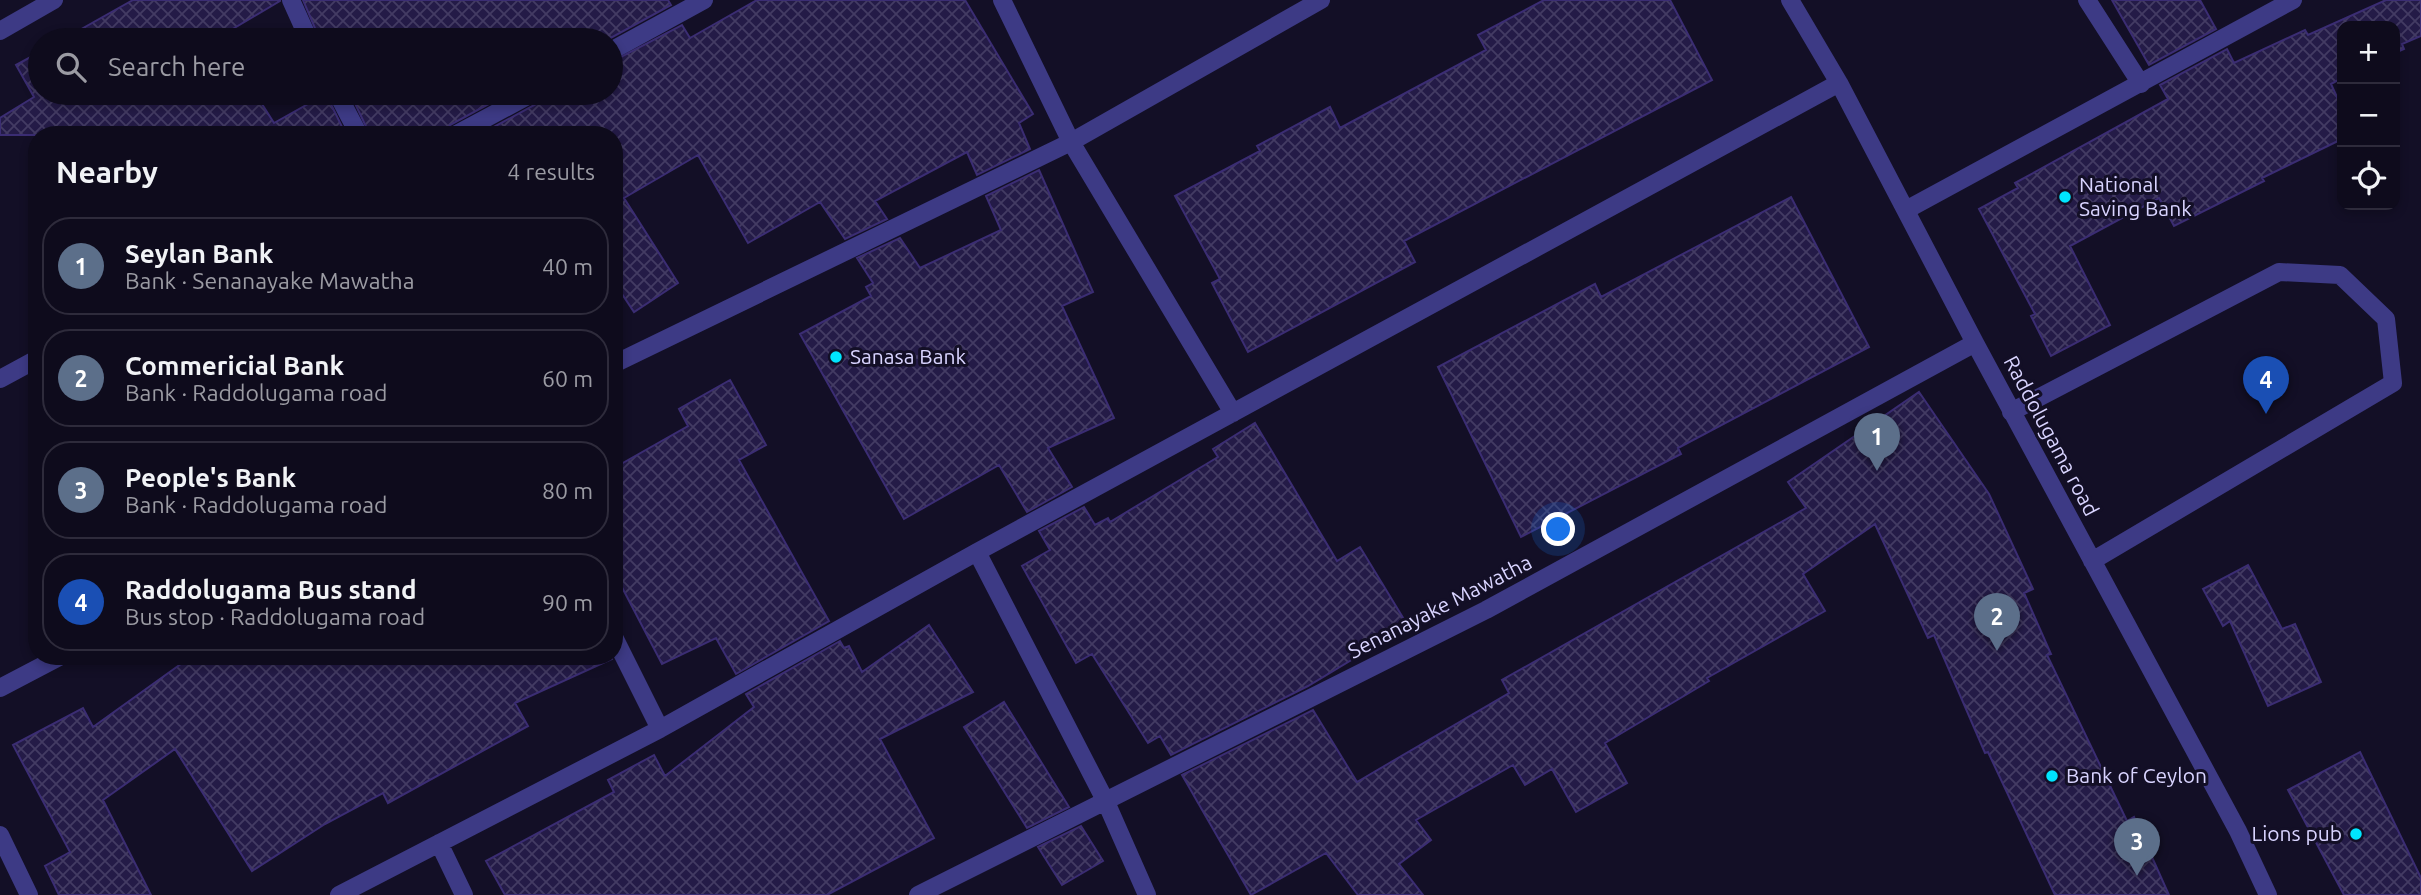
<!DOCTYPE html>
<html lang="en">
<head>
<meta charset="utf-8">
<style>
	:root { --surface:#0e0b1c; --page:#171425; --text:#f1f3f6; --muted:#9b9ba3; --line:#2e2b3b; --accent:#00e5ff }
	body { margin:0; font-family:Ubuntu,sans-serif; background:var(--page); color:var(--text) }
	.controls { position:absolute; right:21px; top:21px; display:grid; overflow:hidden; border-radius:14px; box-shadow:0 4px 10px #0003 }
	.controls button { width:63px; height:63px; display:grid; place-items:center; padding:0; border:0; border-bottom:2px solid var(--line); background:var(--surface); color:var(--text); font:35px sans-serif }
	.you { position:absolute; left:1559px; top:530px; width:24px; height:24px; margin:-18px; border:5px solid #fff; border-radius:50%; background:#1a73e8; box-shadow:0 0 0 10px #1a73e833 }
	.badge { display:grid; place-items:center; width:46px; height:46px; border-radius:50%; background:var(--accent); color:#fff; font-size:23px; font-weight:700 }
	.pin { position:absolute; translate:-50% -58px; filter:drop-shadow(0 2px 4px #0008) }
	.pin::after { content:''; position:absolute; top:37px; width:24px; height:21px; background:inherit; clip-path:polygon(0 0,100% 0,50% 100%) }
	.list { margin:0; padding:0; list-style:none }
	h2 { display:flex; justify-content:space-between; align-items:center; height:91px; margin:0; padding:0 28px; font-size:30px }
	h2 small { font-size:23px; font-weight:400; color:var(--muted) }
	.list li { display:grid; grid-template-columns:46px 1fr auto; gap:21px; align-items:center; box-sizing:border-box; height:98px; margin:0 14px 14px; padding:0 14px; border:2px solid var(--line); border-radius:28px }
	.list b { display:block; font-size:26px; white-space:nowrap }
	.list p { margin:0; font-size:23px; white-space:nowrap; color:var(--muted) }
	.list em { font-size:23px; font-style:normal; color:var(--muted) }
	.icon { flex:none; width:38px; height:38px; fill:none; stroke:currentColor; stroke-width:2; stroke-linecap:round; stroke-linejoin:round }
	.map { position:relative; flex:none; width:2421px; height:895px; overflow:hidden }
	.search { position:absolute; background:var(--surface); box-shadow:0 4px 10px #0003; left:28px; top:28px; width:595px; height:77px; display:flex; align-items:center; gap:18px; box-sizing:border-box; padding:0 24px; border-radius:38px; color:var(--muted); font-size:26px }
	.panel { position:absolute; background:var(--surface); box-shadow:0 4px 10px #0003; left:28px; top:126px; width:595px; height:539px; border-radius:28px }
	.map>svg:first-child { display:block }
</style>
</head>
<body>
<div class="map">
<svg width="2421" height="895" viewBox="0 0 2421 895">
	<defs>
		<pattern id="building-cross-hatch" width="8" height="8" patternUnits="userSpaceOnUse" patternTransform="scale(1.75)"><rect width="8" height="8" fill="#241b47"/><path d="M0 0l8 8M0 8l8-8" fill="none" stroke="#433b63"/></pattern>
	</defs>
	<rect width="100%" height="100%" fill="#130f26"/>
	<path fill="url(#building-cross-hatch)" stroke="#3b2d73" stroke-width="2" d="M133,0H280V1L214,40H62Z
		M303,0H668L671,5L607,40H320Z
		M757,0H965L1033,114L1019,123L1030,149L977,175L967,152L875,201L887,219L845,239L820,202L748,243L698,155L624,198L678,283L634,312L614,282V135H479L538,103L544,93H611V62L682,25L690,38Z
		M1544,0H1670L1712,80L1404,241L1415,262L1248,352L1212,283L1220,279L1175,196L1260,151L1257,146L1330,107L1340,128L1486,50L1478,35Z
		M2112,0H2200L2216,29L2149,65Z
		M2386,0H2421V36L2402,44L2404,49L2395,53V26H2342V78L2331,84L2342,108V139L2262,178L2264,181L2174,226L2159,198L2070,246L2110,325L2051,356L2031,316L2035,314L1979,209L2018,188L2015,183L2168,99L2160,85L2227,49L2234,63L2305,30L2308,35Z
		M40,52V93H255L274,123L326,94L346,135H0V118L34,97L16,65Z
		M350,93H509L450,125L444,135H370Z
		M1039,170L1093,292L1062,306L1114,418L1048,448L1072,487L1027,512L999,465L904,519L800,334L871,296L866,287L873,283L857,258L900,238L920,268L1001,230L986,196Z
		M1791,197L1869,347L1678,448L1681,454L1521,537L1438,367L1595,284L1601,297Z
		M730,380L766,445L739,460L829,621L736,674L716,638L662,664L614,572V468L688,426L679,409Z
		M1919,392L1989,494L2033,589L2024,593L2051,654L2047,655L2127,821L2134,817L2169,895H2055L1988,752L1985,753L1934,635L1928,638L1875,524L1803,574L1825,611L1707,678L1709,681L1605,743L1627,783L1576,812L1552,769L1525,785L1513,765L1416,820L1431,840L1399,864L1423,895H1358L1326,853L1251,895L1182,775L1313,710L1357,782L1509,693L1502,680L1806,508L1788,482Z
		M1255,423L1337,561L1360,547L1408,626L1308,686L1171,755L1160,736L1148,743L1092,654L1076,663L1022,566L1050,550L1039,531L1084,507L1095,525L1108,518L1110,522L1218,457L1213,449Z
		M2248,565L2282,629L2295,624L2321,682L2268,706L2230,621L2223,626L2203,589Z
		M929,625L973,692L880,739L934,838L827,895H505L486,861L614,792L608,780L654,755L665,776L754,707L746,694L840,641L844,648L849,646L862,672Z
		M192,656H611L612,659L515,703L528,726L388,803L383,793L325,824L252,871L175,749L103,800L151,895H59L45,866L70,852L13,745L83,708L93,727Z
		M1004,702L1069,807L1027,828L964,727Z
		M2360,752L2421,878V895H2344L2288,790Z
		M1081,826L1103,861L1062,885L1038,847Z"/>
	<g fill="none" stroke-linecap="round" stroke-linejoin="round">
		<path stroke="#3d3a85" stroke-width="18" d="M291,0L309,40
			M1002,0L1071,142L1233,413
			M1790,0L1839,83L1975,343L2238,831L2268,895
			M2087,0L2141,84
			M0,31L54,0
			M611,51L704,0
			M337,93L359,135
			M455,135L533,93
			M1906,210L2293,0
			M614,364L1071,142L1321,0
			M0,379L37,359
			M2011,412L2279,272L2340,275L2386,319L2393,383L2092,561
			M977,552L1106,802L1147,895
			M614,637L660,729
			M0,688L61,656
			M0,835L29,895
			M439,843L464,895
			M339,895L660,729L977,552L1839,83
			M918,895L1486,610L1975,343"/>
	</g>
	<g fill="#00e5ff" stroke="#130f26" stroke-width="2.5">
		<circle cx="2065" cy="197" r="7"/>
		<circle cx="836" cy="357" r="7"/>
		<circle cx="2052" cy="776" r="7"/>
		<circle cx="2356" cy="834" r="7"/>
	</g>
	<g text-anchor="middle" stroke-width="6" stroke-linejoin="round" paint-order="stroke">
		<g font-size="21" fill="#d9d4ff" stroke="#130f26" text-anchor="start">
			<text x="2079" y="192">National<tspan x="2079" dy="24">Saving Bank</tspan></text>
			<text x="850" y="364">Sanasa Bank</text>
			<text x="2066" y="783">Bank of Ceylon</text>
			<text x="2342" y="841" text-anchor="end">Lions pub</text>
		</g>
		<g font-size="21" fill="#d9d4ff" stroke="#130f26">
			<text transform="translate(2051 436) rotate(62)" y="7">Raddolugama road</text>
			<text transform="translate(1440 607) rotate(-27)" y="7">Senanayake Mawatha</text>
		</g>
	</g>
</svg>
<div class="controls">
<button>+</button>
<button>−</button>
<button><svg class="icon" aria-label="locate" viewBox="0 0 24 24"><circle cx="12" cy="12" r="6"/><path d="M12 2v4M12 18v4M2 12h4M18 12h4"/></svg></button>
</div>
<div class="you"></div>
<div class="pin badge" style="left:1877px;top:471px;background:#5c6f8a">1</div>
<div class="pin badge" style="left:1997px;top:651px;background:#5c6f8a">2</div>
<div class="pin badge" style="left:2137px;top:876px;background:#5c6f8a">3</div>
<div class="pin badge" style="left:2266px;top:414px;background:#1a4fb4">4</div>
<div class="search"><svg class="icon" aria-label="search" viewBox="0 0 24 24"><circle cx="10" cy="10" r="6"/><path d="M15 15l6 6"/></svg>Search here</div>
<section class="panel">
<h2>Nearby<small>4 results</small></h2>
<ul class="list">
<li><span class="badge" style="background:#5c6f8a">1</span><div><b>Seylan Bank</b><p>Bank · Senanayake Mawatha</p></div><em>40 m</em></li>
<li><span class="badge" style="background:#5c6f8a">2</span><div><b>Commericial Bank</b><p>Bank · Raddolugama road</p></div><em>60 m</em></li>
<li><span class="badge" style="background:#5c6f8a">3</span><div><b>People's Bank</b><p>Bank · Raddolugama road</p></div><em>80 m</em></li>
<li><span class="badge" style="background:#1a4fb4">4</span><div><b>Raddolugama Bus stand</b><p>Bus stop · Raddolugama road</p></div><em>90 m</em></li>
</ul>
</section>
</div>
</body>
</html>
